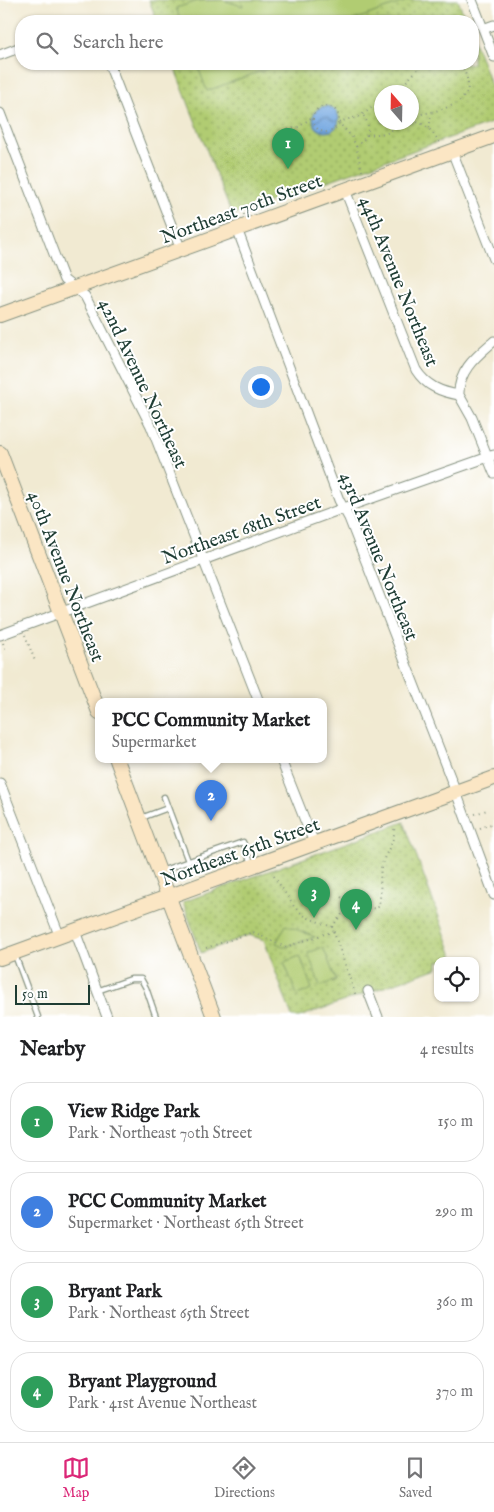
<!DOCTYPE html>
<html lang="en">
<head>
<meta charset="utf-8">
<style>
	:root { --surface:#fff; --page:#f2f2f2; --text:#202124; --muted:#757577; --line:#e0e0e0; --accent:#db2777 }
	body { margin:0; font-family:"IM FELL English",serif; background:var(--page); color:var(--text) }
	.controls { position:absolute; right:15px; bottom:15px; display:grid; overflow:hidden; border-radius:10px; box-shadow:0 1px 4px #0004 }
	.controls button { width:45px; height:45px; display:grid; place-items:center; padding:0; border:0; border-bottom:1px solid var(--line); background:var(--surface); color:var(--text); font:25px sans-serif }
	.compass { position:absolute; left:374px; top:85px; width:45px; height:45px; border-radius:50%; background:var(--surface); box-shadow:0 1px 4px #0004; rotate:340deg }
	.scale { position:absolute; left:15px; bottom:12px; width:75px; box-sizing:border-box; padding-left:5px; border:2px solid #1f3d34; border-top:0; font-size:14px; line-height:18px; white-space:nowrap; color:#1f3d34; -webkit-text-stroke:4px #fff; paint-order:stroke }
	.you { position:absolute; left:260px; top:386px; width:18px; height:18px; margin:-12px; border:4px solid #fff; border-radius:50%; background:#1a73e8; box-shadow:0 0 0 8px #1a73e833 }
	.badge { display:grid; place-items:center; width:32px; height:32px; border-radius:50%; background:var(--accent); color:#fff; font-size:16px; font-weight:700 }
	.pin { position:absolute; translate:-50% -41px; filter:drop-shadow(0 1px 2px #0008) }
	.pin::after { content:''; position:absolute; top:26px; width:18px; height:15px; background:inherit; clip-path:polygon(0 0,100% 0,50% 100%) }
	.popup { position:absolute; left:95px; top:698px; width:232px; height:65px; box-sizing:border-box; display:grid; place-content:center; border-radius:10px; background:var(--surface); filter:drop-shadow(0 1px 4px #0005); font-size:16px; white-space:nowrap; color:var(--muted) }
	.popup b { font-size:19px; color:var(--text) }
	.popup::after { content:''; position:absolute; left:50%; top:100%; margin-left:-10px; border:10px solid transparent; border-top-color:var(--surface) }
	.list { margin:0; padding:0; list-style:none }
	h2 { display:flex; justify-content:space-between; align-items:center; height:65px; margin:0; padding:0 20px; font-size:21px }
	h2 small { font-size:16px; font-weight:400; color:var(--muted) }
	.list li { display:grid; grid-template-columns:32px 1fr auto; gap:15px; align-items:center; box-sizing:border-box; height:80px; margin:0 10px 10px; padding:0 10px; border:1px solid var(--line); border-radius:20px }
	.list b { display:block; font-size:19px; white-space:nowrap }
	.list p { margin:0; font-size:16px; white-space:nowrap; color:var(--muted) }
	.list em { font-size:16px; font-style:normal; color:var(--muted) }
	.icon { flex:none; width:28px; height:28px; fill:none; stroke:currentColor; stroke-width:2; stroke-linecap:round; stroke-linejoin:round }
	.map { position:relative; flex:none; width:494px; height:1017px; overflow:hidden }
	.search { position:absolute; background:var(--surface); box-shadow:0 1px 4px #0004; left:15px; right:15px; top:15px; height:55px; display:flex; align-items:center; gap:12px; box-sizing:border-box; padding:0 18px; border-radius:20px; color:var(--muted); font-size:19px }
	.sheet { height:425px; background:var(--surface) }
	nav { display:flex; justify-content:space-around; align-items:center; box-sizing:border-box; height:70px; border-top:1px solid var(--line); background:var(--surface); font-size:14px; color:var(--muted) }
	nav a { display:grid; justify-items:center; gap:2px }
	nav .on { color:var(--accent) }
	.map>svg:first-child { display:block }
</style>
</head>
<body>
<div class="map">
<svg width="494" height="1017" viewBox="0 0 494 1017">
	<defs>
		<pattern id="park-dots" width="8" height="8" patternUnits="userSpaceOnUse" patternTransform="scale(1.25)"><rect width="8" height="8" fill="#b1cc72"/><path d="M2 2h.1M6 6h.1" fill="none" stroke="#8fa75e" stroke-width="1.8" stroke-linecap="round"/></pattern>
		<pattern id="water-waves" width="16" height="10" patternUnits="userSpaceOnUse" patternTransform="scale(1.25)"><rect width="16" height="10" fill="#75a8e1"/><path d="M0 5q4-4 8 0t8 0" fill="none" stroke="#5f8ab7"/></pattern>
	</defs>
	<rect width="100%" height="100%" fill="#fff"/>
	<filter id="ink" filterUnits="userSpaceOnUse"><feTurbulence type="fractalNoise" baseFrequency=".02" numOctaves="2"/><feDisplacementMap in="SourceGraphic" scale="10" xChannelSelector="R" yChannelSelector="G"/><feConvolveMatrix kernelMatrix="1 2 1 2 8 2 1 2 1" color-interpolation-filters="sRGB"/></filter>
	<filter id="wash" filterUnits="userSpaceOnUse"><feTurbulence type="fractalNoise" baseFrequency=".0096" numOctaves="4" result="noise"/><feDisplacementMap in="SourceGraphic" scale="20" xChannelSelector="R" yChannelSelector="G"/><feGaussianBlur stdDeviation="1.12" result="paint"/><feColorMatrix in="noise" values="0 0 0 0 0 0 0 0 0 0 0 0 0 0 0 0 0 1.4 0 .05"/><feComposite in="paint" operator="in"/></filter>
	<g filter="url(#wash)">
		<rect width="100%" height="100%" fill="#f1ead2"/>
		<path fill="url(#park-dots)" stroke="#688453" fill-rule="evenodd" d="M149,0H458L466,21H157Z
			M473,38L494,93V122L232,215L173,64H473ZM382,92H412V122H382Z
			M404,822L455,961H438V968L299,1017H292L264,940L249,935L201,953L183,902Z"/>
		<path fill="#b1cc72" stroke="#688453" d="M222,0L243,6L241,0H409L351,21H181L176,8L198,1Z
			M197,64H280L207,91Z
			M286,925L315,937L285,947L276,943Z
			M323,947L336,980L320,986L308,953Z
			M300,956L312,989L297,995L284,962Z"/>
		<path fill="url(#water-waves)" stroke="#4a728a" d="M313 119a13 13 0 1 1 26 0a13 13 0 1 1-26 0Z"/>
	</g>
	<g filter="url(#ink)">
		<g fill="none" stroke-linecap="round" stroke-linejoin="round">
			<g stroke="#889483" stroke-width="7">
				<path id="lane" d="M164,797L188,861
					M141,818L168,808
					M161,871L243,842L251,863
					M15,955L38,1017
					M97,991L131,979H141L146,988L156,1017"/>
			</g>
			<g stroke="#889483" stroke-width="11">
				<path id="street" d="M472,0L494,57
					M483,29L494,25
					M0,55L21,47
					M109,64L181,250
					M0,113L64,280L85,296L151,426L259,702
					M452,151L494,259
					M345,190L416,370C426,386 441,392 459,395L472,418L494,473
					M237,229L339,500L349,518L456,792L494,895
					M459,395C458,370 477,356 494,341
					M0,635L344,508L494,455
					M281,760L314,843
					M0,783L60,937
					M75,931L107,1017
					M368,991L378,1017"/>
			</g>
			<g stroke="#889483" stroke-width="16">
				<path id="secondary" d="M0,315L494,136
					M0,453L99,712
					M117,760L214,1017
					M0,958L494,778"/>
			</g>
			<path stroke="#889483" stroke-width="2" stroke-dasharray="1 4" stroke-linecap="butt" d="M396,92L423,64
				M313 119a13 13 0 1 1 26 0a13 13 0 1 1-26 0Z
				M412,116C439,110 487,105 460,64
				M412,121C426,123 432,131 440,143
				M390,122L392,125L396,127L401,125L403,122
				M429,128L432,113
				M367,135L387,133L396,127
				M276,138L285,130L299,127L312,117
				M356,147L352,137L339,123C346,118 356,119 363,114C370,110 373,105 382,103
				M362,171L356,147C367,137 373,129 363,115
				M244,215L243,209L248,202
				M25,635L35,661
				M3,643L6,652
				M475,814L487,810
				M480,828L494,823
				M274,876L295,908L306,917L332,927L356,996
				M341,897L353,906
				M332,927C341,916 347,903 363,906C369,907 372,910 378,907C383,893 378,879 382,864C386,851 396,841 394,827
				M206,948L253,932L285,947L334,931"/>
			<use href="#lane" stroke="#fff" stroke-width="4.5"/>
			<use href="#street" stroke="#fff" stroke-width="9"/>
			<use href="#secondary" stroke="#fbe6c4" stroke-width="14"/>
		</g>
	</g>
	<g text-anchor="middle" stroke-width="4" stroke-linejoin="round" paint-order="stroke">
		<g font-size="19" fill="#1f3d34" stroke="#fff">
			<text transform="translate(241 208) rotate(-20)" y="7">Northeast 70th Street</text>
			<text transform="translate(400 281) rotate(68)" y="7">44th Avenue Northeast</text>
			<text transform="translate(144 383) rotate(65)" y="7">42nd Avenue Northeast</text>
			<text transform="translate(241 529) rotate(-20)" y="7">Northeast 68th Street</text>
			<text transform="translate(380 556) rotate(68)" y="7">43rd Avenue Northeast</text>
			<text transform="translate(67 576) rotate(69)" y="7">40th Avenue Northeast</text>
			<text transform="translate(240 851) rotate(-20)" y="7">Northeast 65th Street</text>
		</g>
	</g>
</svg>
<div class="controls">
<button><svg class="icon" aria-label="locate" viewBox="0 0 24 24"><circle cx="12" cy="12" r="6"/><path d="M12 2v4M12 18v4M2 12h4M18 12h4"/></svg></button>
</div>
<svg class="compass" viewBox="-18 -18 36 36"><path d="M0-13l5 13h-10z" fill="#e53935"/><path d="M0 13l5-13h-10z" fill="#757577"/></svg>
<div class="scale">50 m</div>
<div class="you"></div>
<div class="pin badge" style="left:288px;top:169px;background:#2e9e5b">1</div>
<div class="pin badge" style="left:211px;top:821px;background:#3f7fe0">2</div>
<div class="popup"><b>PCC Community Market</b>Supermarket</div>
<div class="pin badge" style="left:314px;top:918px;background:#2e9e5b">3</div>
<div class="pin badge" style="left:356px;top:930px;background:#2e9e5b">4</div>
<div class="search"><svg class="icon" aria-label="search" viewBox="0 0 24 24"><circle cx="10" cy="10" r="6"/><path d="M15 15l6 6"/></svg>Search here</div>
</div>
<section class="sheet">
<h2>Nearby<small>4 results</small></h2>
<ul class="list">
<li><span class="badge" style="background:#2e9e5b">1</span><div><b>View Ridge Park</b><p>Park · Northeast 70th Street</p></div><em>150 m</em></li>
<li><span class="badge" style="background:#3f7fe0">2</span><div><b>PCC Community Market</b><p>Supermarket · Northeast 65th Street</p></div><em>290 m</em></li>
<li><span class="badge" style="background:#2e9e5b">3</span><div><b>Bryant Park</b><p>Park · Northeast 65th Street</p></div><em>360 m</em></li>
<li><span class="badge" style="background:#2e9e5b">4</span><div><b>Bryant Playground</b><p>Park · 41st Avenue Northeast</p></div><em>370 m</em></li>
</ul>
</section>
<nav>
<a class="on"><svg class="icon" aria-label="map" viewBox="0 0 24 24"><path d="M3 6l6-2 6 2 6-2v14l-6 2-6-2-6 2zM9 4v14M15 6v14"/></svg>Map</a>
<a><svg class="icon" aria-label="directions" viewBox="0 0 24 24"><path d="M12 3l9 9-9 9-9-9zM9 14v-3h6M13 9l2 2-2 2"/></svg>Directions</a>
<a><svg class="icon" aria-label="saved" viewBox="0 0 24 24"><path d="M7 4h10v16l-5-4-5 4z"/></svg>Saved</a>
</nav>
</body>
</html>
